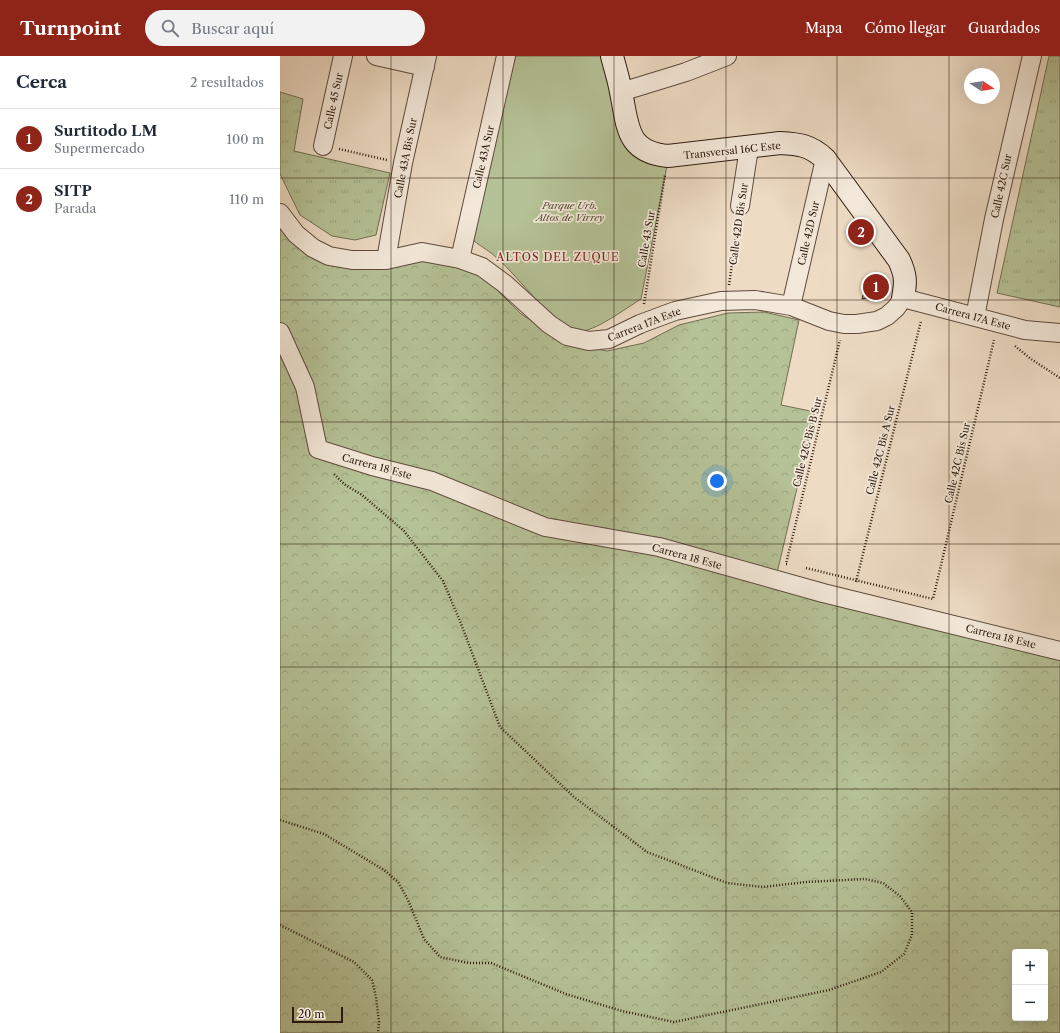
<!DOCTYPE html>
<html lang="es">
<head>
<meta charset="utf-8">
<style>
	:root { --surface:#fff; --page:#f2f2f3; --text:#1f2937; --muted:#747a83; --line:#e0e1e3; --accent:#8f2418 }
	body { margin:0; font-family:"Libre Caslon Text",serif; background:var(--page); color:var(--text) }
	.controls { position:absolute; right:12px; bottom:12px; display:grid; overflow:hidden; border-radius:4px; box-shadow:0 4px 16px #0002 }
	.controls button { width:36px; height:36px; display:grid; place-items:center; padding:0; border:0; border-bottom:1px solid var(--line); background:var(--surface); color:var(--text); font:20px sans-serif }
	.compass { position:absolute; left:684px; top:12px; width:36px; height:36px; border-radius:50%; background:var(--surface); box-shadow:0 4px 16px #0002; rotate:102deg }
	.scale { position:absolute; left:12px; bottom:10px; width:51px; box-sizing:border-box; padding-left:4px; border:2px solid #2e1a0e; border-top:0; font-size:11px; line-height:14px; white-space:nowrap; color:#2e1a0e; -webkit-text-stroke:3px #f3e8d9; paint-order:stroke }
	.you { position:absolute; left:437px; top:425px; width:14px; height:14px; margin:-10px; border:3px solid #fff; border-radius:50%; background:#1a73e8; box-shadow:0 0 0 6px #1a73e833 }
	.badge { display:grid; place-items:center; width:26px; height:26px; border-radius:50%; background:var(--accent); color:#fff; font-size:13px; font-weight:700 }
	.pin { position:absolute; translate:-50% -50%; border:2px solid #fff; box-shadow:0 1px 4px #0006 }
	.list { margin:0; padding:0; list-style:none }
	h2 { display:flex; justify-content:space-between; align-items:center; height:52px; margin:0; padding:0 16px; font-size:17px }
	h2 small { font-size:13px; font-weight:400; color:var(--muted) }
	.list li { display:grid; grid-template-columns:26px 1fr auto; gap:12px; align-items:center; box-sizing:border-box; height:60px; padding:0 16px; border-top:1px solid var(--line) }
	.list b { display:block; font-size:15px; white-space:nowrap }
	.list p { margin:0; font-size:13px; white-space:nowrap; color:var(--muted) }
	.list em { font-size:13px; font-style:normal; color:var(--muted) }
	.icon { flex:none; width:22px; height:22px; fill:none; stroke:currentColor; stroke-width:2; stroke-linecap:round; stroke-linejoin:round }
	.map { position:relative; flex:none; width:780px; height:977px; overflow:hidden }
	header { display:flex; align-items:center; gap:24px; box-sizing:border-box; height:56px; padding:0 20px; background:var(--accent); color:#fff }
	header strong { font-size:19px }
	nav { display:flex; gap:22px; margin-inline-start:auto; font-size:14px }
	.search { width:280px; height:36px; background:var(--page); display:flex; align-items:center; gap:10px; box-sizing:border-box; padding:0 14px; border-radius:22px; color:var(--muted); font-size:15px }
	main { display:flex }
	aside { flex:1; background:var(--surface) }
	.map>svg:first-child { display:block }
</style>
</head>
<body>
<header>
<strong>Turnpoint</strong>
<div class="search"><svg class="icon" aria-label="search" viewBox="0 0 24 24"><circle cx="10" cy="10" r="6"/><path d="M15 15l6 6"/></svg>Buscar aquí</div>
<nav><a>Mapa</a><a>Cómo llegar</a><a>Guardados</a></nav>
</header>
<main>
<aside>
<h2>Cerca<small>2 resultados</small></h2>
<ul class="list">
<li><span class="badge">1</span><div><b>Surtitodo LM</b><p>Supermercado</p></div><em>100 m</em></li>
<li><span class="badge">2</span><div><b>SITP</b><p>Parada</p></div><em>110 m</em></li>
</ul>
</aside>
<div class="map">
<svg width="780" height="977" viewBox="0 0 780 977">
	<defs>
		<pattern id="grass-tufts" width="24" height="20" patternUnits="userSpaceOnUse"><rect width="24" height="20" fill="#b5c196"/><path d="M3 7l-1-3M5 7V3M7 7l1-3M15 17l-1-3M17 17v-4M19 17l1-3" fill="none" stroke="#9ca580"/></pattern>
		<pattern id="forest-crowns" width="20" height="18" patternUnits="userSpaceOnUse"><rect width="20" height="18" fill="#b5c196"/><path d="M2 6a3 3 0 1 1 6 0M12 15a3 3 0 1 1 6 0" fill="none" stroke="#9ca580"/></pattern>
		<pattern id="building-hatch" width="6" height="6" patternUnits="userSpaceOnUse"><rect width="6" height="6" fill="#e4a987"/><path d="M-1 1l2-2M0 6l6-6M5 7l2-2" fill="none" stroke="#c49173"/></pattern>
	</defs>
	<rect width="100%" height="100%" fill="#eddbc4"/>
	<filter id="stains"><feTurbulence type="fractalNoise" baseFrequency=".005" numOctaves="4"/><feColorMatrix values="0 0 0 0 .2 0 0 0 0 .09 0 0 0 0 .02 0 0 0 .5 -.17"/></filter>
	<radialGradient id="worn" r=".72"><stop offset=".6" stop-color="#630" stop-opacity="0"/><stop offset="1" stop-color="#630" stop-opacity=".3"/></radialGradient>
	<path fill="url(#grass-tufts)" stroke="#726e52" d="M769,0H780V251L717,237Z
		M0,36L23,43L14,95L110,117L96,179L75,184L52,180L20,159L0,118Z"/>
	<path fill="url(#forest-crowns)" stroke="#726e52" fill-rule="evenodd" d="M0,170L40,202L159,203L199,216L241,258L285,286L327,295L364,287L399,269L448,257L484,256L519,264L501,349L535,356L497,517L780,589V977H0ZM735,896H765V962H735Z"/>
	<path fill="#b5c196" stroke="#726e52" d="M232,0H325L334,43L387,110L361,243C348,251 313,277 299,275C276,273 237,219 218,203C211,196 202,191 194,185L193,180Z"/>
	<path fill="url(#building-hatch)" stroke="#2e1a0e" d="M588,222L607,226L604,238L582,243Z"/>
	<g fill="none" stroke-linecap="round" stroke-linejoin="round">
		<g stroke="#5e4a3c" stroke-width="20">
			<path id="street" d="M96,0L145,11
				M341,36L406,16L447,0
				M43,90L63,0
				M460,150L469,92
				M0,157L16,178L33,192L49,200L72,204H106L142,196L180,203L202,211L225,228L269,268L287,280L309,285L329,283L360,268L395,255L441,245L475,244L511,250L549,265L564,268H577L597,265L607,260L616,252L623,242L745,274L780,277
				M180,203L226,0
				M106,204L123,107L147,0
				M511,250L545,103
				M695,261L714,163L752,0
				M0,276L25,331L38,393L92,410L152,425L265,471L379,491L543,537L780,595"/>
		</g>
		<g stroke="#2e1a0e" stroke-width="24">
			<path id="secondary" d="M332,0C335,12 339,24 341,36C348,70 346,96 388,100L500,87C519,88 530,89 545,103L619,204C626,219 626,226 623,242"/>
		</g>
		<path stroke="#2e1a0e" stroke-width="2.5" stroke-dasharray="1 2" stroke-linecap="butt" d="M59,93L107,104
			M449,229L458,166
			M364,248L385,119
			M735,290L751,303L780,322
			M507,508H506L560,284
			M526,512L653,543L714,284
			M576,526L641,265
			M0,764L44,778L104,814L118,826L128,844L144,883L160,901L189,907H211L286,938L342,955L394,966L549,934L601,916L624,898L632,879V856L620,840L603,827L585,823L526,826L483,831L447,827L367,796L294,741L220,671L180,565L163,525L124,475L82,439L64,428L53,417
			M0,869L74,906L92,924L96,941L99,966L98,977"/>
		<use href="#street" stroke="#f3e8d9" stroke-width="18"/>
		<use href="#secondary" stroke="#f3e8d9" stroke-width="22"/>
	</g>
	<path fill="none" stroke="#2e1a0e" stroke-width="1" stroke-opacity="0.55" d="M111,0V977M223,0V977M334,0V977M446,0V977M557,0V977M669,0V977M0,122H780M0,244H780M0,366H780M0,488H780M0,611H780M0,733H780M0,855H780"/>
	<g text-anchor="middle" stroke-width="3.5" stroke-linejoin="round" paint-order="stroke">
		<g font-size="10" fill="#2e1a0e" stroke="#f3e8d9">
			<text transform="translate(53 45) rotate(-78)" y="4">Calle 45 Sur</text>
			<text transform="translate(452 94) rotate(-6)" y="4">Transversal 16C Este</text>
			<text transform="translate(203 101) rotate(-77)" y="4">Calle 43A Sur</text>
			<text transform="translate(125 102) rotate(-79)" y="4">Calle 43A Bis Sur</text>
			<text transform="translate(721 130) rotate(-78)" y="4">Calle 42C Sur</text>
			<text transform="translate(458 168) rotate(-82)" y="4">Calle 42D Bis Sur</text>
			<text transform="translate(528 177) rotate(-77)" y="4">Calle 42D Sur</text>
			<text transform="translate(366 183) rotate(-80)" y="4">Calle 43 Sur</text>
			<text transform="translate(693 260) rotate(15)" y="4">Carrera 17A Este</text>
			<text transform="translate(364 268) rotate(-21)" y="4">Carrera 17A Este</text>
			<text transform="translate(527 386) rotate(-76)" y="4">Calle 42C Bis B Sur</text>
			<text transform="translate(600 394) rotate(-76)" y="4">Calle 42C Bis A Sur</text>
			<text transform="translate(677 407) rotate(-77)" y="4">Calle 42C Bis Sur</text>
			<text transform="translate(97 410) rotate(15)" y="4">Carrera 18 Este</text>
			<text transform="translate(407 500) rotate(15)" y="4">Carrera 18 Este</text>
			<text transform="translate(721 580) rotate(14)" y="4">Carrera 18 Este</text>
		</g>
		<g font-size="10" font-style="italic" fill="#564c37" stroke="#f3e8d9">
			<text x="290" y="153">Parque Urb.<tspan x="290" dy="12">Altos de Virrey</tspan></text>
		</g>
		<g font-size="11" letter-spacing="1" fill="#7a1f14" stroke="#f3e8d9">
			<text x="278" y="205">ALTOS DEL ZUQUE</text>
		</g>
	</g>
	<rect width="100%" height="100%" filter="url(#stains)"/>
	<rect width="100%" height="100%" fill="url(#worn)"/>
</svg>
<div class="controls">
<button>+</button>
<button>−</button>
</div>
<svg class="compass" viewBox="-18 -18 36 36"><path d="M0-13l5 13h-10z" fill="#e53935"/><path d="M0 13l5-13h-10z" fill="#747a83"/></svg>
<div class="scale">20 m</div>
<div class="you"></div>
<div class="pin badge" style="left:596px;top:231px">1</div>
<div class="pin badge" style="left:581px;top:176px">2</div>
</div>
</main>
</body>
</html>
